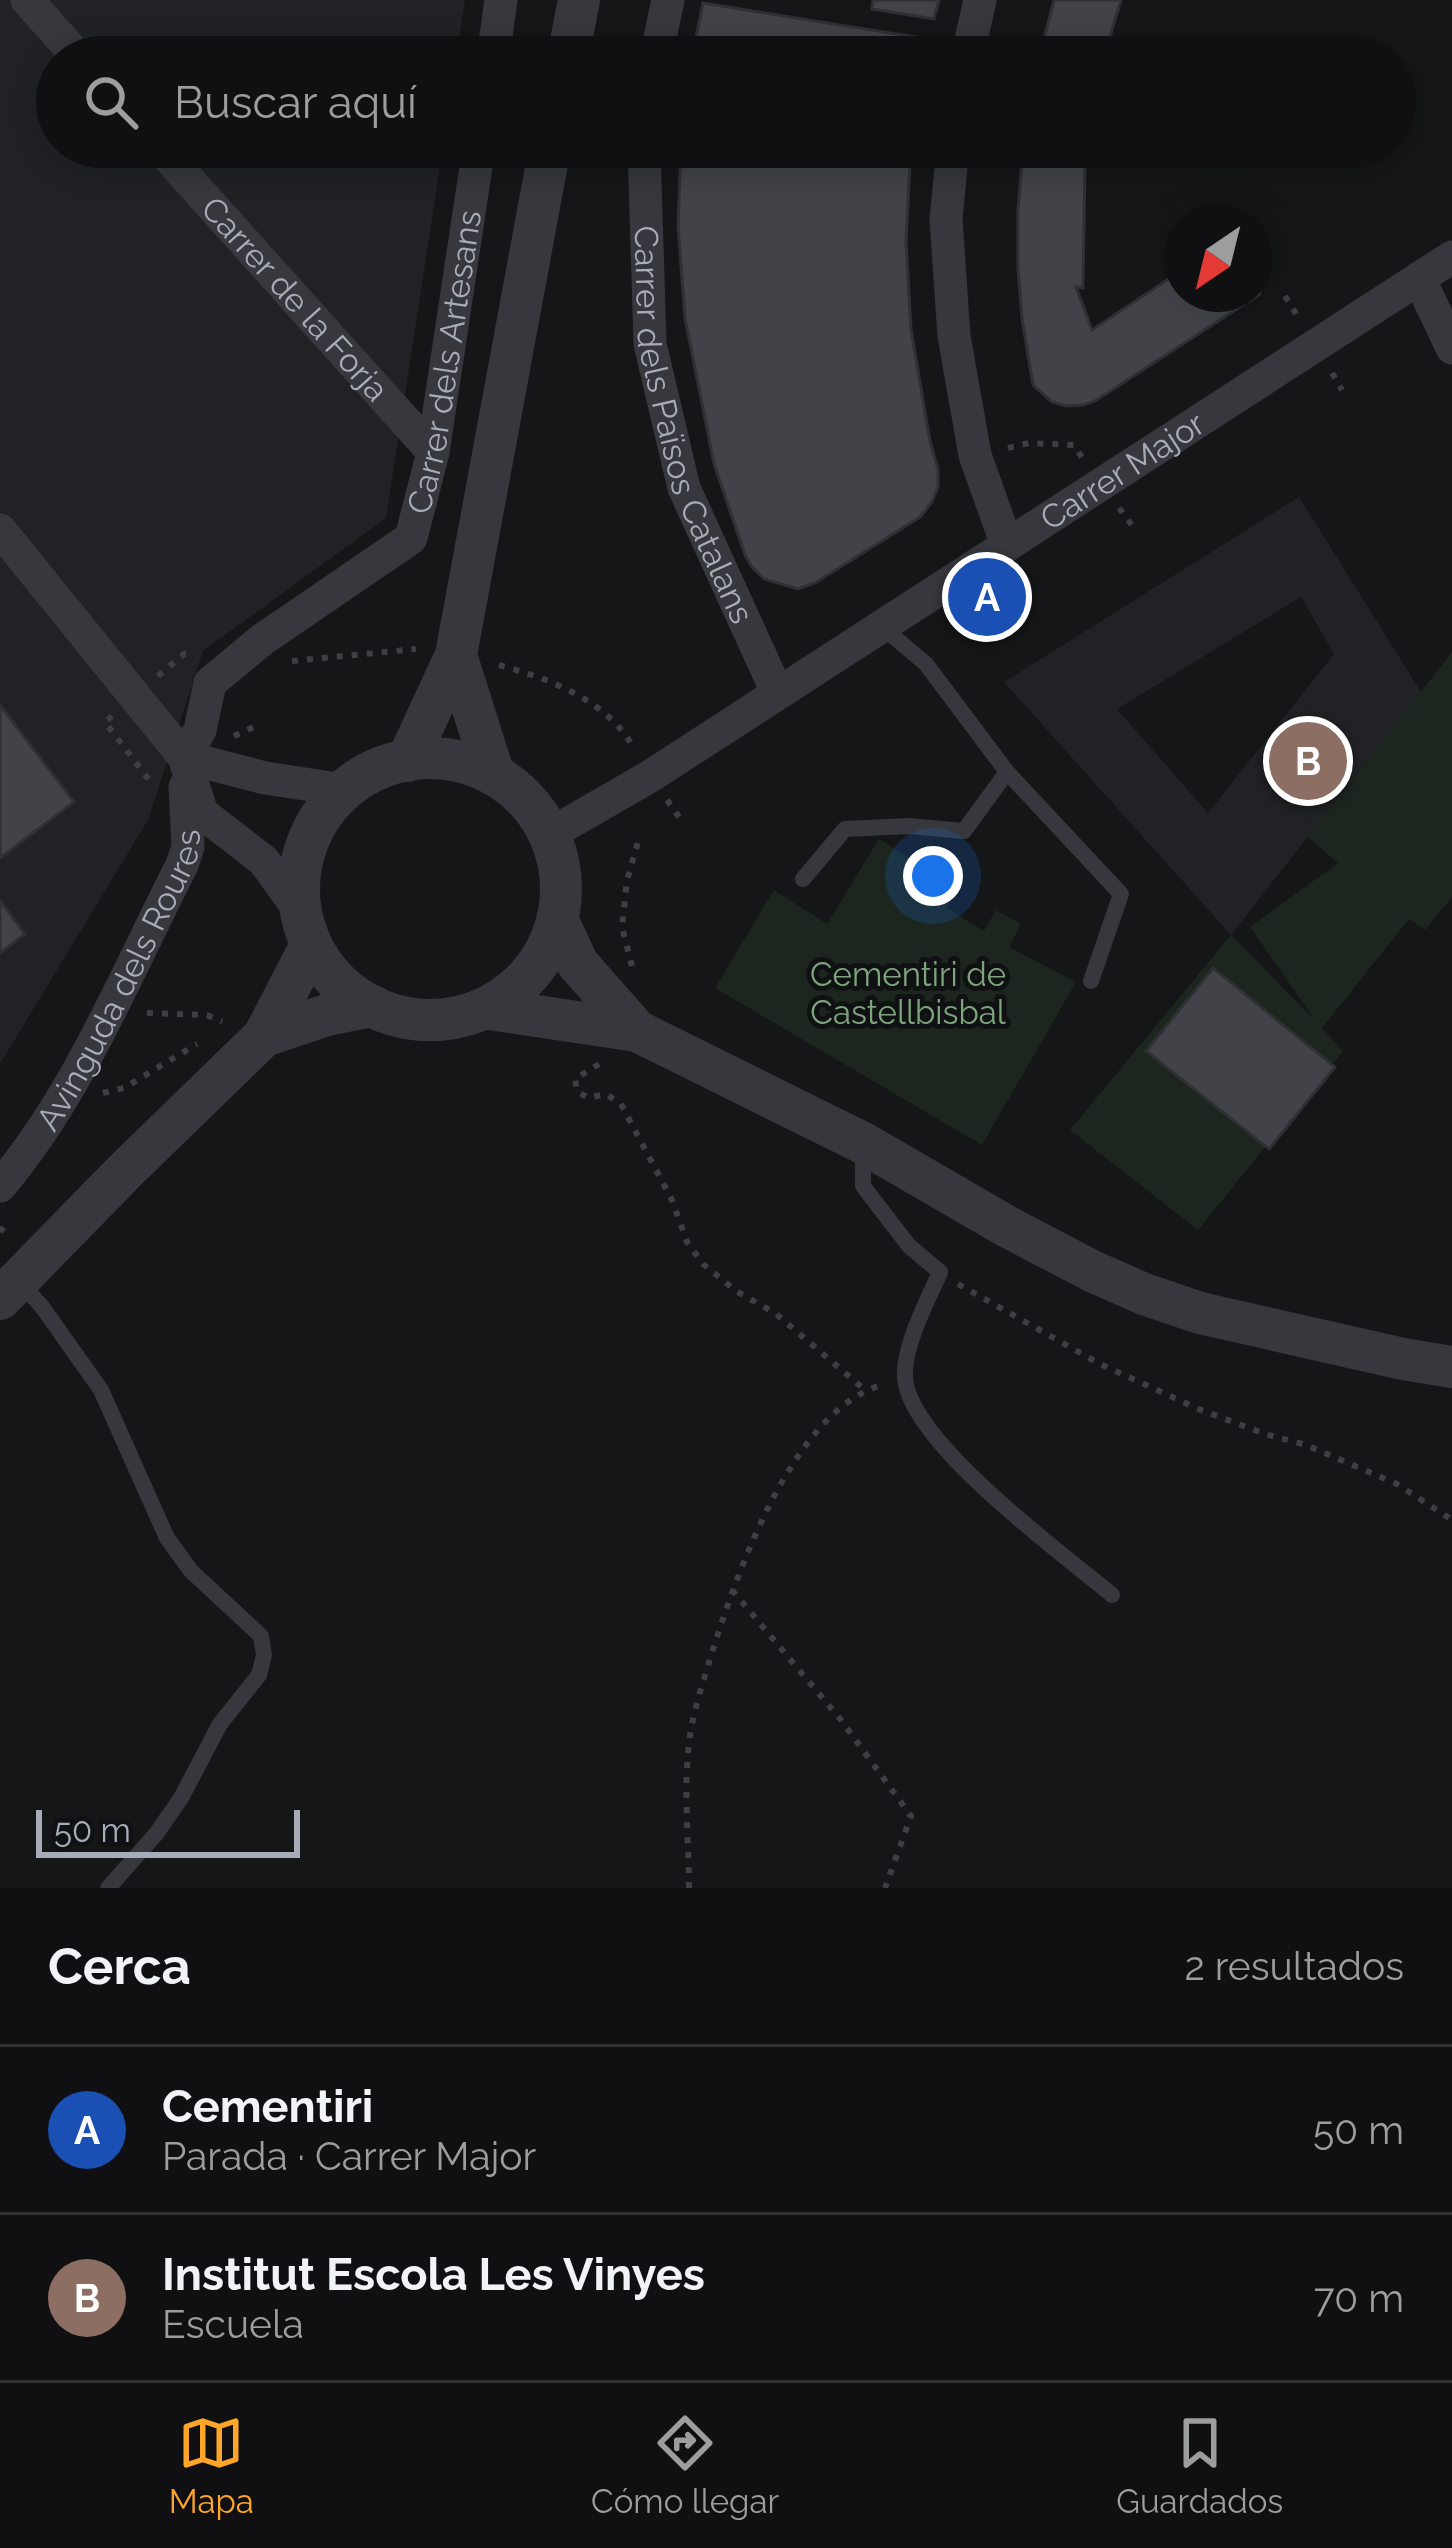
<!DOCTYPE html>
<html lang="es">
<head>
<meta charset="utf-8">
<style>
	:root { --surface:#101012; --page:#19191b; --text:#f1f3f6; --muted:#9c9d9f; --line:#303032; --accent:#fca529 }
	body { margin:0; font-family:Raleway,sans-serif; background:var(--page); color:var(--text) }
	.compass { position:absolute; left:1164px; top:204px; width:108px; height:108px; border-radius:50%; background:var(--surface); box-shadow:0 6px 30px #0003; rotate:215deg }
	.scale { position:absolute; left:36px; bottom:30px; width:264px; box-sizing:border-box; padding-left:12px; border:6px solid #a7adb8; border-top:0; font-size:33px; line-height:42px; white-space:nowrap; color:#a7adb8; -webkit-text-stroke:9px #101113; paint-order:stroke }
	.you { position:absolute; left:933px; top:876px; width:42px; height:42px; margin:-30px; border:9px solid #fff; border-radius:50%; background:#1a73e8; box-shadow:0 0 0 18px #1a73e833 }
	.badge { display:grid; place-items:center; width:78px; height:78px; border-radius:50%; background:var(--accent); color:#fff; font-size:39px; font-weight:700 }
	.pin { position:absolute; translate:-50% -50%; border:6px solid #fff; box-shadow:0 3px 12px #0006 }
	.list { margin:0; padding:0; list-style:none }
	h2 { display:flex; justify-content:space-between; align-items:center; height:156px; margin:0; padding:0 48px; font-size:51px }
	h2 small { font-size:39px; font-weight:400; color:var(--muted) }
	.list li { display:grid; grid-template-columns:78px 1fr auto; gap:36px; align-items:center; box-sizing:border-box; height:168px; padding:0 48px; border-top:3px solid var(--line) }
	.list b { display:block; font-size:45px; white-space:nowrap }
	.list p { margin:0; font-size:39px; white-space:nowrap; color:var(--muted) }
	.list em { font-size:39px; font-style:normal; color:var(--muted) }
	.icon { flex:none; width:66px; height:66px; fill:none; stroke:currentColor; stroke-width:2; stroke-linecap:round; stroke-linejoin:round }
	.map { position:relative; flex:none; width:1452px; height:1888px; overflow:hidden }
	.search { position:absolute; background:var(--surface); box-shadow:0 6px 30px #0003; left:36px; right:36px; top:36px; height:132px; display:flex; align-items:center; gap:30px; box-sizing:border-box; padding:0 42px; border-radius:66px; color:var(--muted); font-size:45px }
	.sheet { height:492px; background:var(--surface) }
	nav { display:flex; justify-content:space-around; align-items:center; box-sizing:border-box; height:168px; border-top:3px solid var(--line); background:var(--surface); font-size:33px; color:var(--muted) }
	nav a { display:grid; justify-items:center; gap:6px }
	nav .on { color:var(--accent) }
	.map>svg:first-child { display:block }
</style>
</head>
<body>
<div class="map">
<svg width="1452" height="1888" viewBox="0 0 1452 1888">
	<rect width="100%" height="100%" fill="#151618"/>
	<path fill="#212225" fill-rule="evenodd" d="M0,0H465L456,57H57V147H443L386,518L203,651L148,820L0,1064Z
		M1299,497L1421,692L1231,935L1004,682ZM1301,597L1334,654L1208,813L1117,709Z"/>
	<path fill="#1d261e" d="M1452,652V897L1425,930L1409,919L1322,1028L1343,1051L1198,1230L1070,1130L1231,935L1315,1020L1250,927L1338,863L1307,837Z
		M879,839L956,888L947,908L984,931L996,910L1021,924L1009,947L1076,982L982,1145L715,988L774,890L827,924Z"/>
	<path fill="#414348" stroke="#2f3034" stroke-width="3" d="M873,0H939L934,19L872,9Z
		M1054,0H1121L1104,57H1039Z
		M703,3L928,39L924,57H692Z
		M681,147H911L906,241L911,329L930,441L938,469V487L932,502L920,517L815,583L798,589L764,579L752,567L745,555L714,464L685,318L678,226Z
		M1087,147L1085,165L1083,288L1076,287L1092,330L1182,270V294H1254V270L1260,294L1095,401L1083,405L1066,406L1052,402L1033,385L1022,319L1018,268V210L1023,148Z
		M0,705L74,802L0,858Z
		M0,901L25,934L0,953Z
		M1213,968L1335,1067L1269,1149L1146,1051Z"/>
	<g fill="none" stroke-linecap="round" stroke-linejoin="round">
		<path stroke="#3c3f44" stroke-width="6" stroke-dasharray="6 9" stroke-linecap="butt" d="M1285,296L1300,320
			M1332,373L1342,390
			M1008,448L1029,443L1074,445L1083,459
			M1119,508L1137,532
			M292,661L416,649
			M499,665C548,678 608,701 633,747
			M158,676L184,654H191
			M112,716L105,722L153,785
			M234,736L258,725
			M667,800L679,817
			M632,966L622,927L627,880L638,842
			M147,1013L207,1015L222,1022
			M599,1064L575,1079L577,1091L588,1098L606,1094L621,1104L672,1200L687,1242L703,1264L736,1291L775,1313L865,1390
			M103,1093L124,1088L197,1044
			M0,1232L9,1220
			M958,1284L1100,1364L1196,1408L1265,1434L1306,1445L1397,1484L1452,1520
			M732,1590L841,1720L911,1816L885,1888
			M689,1888C689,1837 682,1781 691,1730C695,1706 703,1682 710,1659C735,1578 792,1410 882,1385"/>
		<path stroke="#36383d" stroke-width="16" d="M881,626L926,664L1007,772
			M803,879L845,829L909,826L964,831L1007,772L1121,894L1091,981
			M863,1150V1186L909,1246L940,1272C928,1300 903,1346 905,1377C908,1441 1063,1554 1112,1595
			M19,1281L43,1308L101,1390L167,1538L191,1571L261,1636L264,1655L259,1675L220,1724L181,1798L156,1834L108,1888"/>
		<g stroke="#36383d" stroke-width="33">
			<path d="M27,0L78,57"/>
			<path d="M493,57L501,0"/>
			<path d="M656,57L668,0"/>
			<path d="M967,57L980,0"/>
			<path id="s1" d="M159,147L433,452"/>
			<path id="s2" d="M644,147L650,344L684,488L777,692"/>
			<path d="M953,147L946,219L954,336L975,455L1007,545"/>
			<path d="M1419,278L1452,348"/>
			<path d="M0,530L184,757L202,813L264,861L300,911"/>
			<path id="s3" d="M184,757L200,730L210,683L263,639L411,538L433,452L479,147"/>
			<path d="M184,757L265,778L344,790"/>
			<path id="s4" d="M550,834L649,777L1452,257"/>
			<path id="s5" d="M0,1186C78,1094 127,972 182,865L188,847L185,787"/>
		</g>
		<path stroke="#36383d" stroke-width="42" d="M568,57L579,0
			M456,655L494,775
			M299 889a131 131 0 1 1 262 0a131 131 0 1 1-262 0Z
			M407,761L456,655L550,147
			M557,919L578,964L637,1031
			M489,1009L637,1031L863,1143L1008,1227L1094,1272L1144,1294L1200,1313L1403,1359L1452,1367
			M264,1036L327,1015L373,1006
			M0,1299L124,1172L264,1036L311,945"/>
	</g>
	<g text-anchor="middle" stroke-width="10" stroke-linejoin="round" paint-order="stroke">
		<g font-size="33" fill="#a7adb8" stroke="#101113">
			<text dy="12" stroke="none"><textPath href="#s1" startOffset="204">Carrer de la Forja</textPath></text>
			<text dy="12" stroke="none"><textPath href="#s3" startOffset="507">Carrer dels Artesans</textPath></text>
			<text dy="12" stroke="none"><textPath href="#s2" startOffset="285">Carrer dels Països Catalans</textPath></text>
			<text dy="12" stroke="none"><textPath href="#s4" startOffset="678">Carrer Major</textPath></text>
			<text dy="12" stroke="none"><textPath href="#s5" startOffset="240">Avinguda dels Roures</textPath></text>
		</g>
		<g font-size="33" fill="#7da47c" stroke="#101113">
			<text x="908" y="986">Cementiri de<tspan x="908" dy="38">Castellbisbal</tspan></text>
		</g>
	</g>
</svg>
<svg class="compass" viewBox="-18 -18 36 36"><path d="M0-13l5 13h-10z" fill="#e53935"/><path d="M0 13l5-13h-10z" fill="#9c9d9f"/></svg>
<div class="scale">50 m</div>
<div class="you"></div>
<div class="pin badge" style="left:987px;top:597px;background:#1a4fb4">A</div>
<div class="pin badge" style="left:1308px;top:761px;background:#8d6e63">B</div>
<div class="search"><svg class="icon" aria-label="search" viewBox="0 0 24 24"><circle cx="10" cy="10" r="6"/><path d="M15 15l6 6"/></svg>Buscar aquí</div>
</div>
<section class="sheet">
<h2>Cerca<small>2 resultados</small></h2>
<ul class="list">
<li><span class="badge" style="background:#1a4fb4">A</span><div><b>Cementiri</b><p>Parada · Carrer Major</p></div><em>50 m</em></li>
<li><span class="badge" style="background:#8d6e63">B</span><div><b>Institut Escola Les Vinyes</b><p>Escuela</p></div><em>70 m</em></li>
</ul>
</section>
<nav>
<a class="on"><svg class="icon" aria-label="map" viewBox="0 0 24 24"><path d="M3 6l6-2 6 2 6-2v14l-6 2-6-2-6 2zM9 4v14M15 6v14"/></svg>Mapa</a>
<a><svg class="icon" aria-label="directions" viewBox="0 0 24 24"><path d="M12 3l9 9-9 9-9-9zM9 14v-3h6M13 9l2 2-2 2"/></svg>Cómo llegar</a>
<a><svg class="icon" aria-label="saved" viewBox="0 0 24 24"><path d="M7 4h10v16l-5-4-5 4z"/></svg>Guardados</a>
</nav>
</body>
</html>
